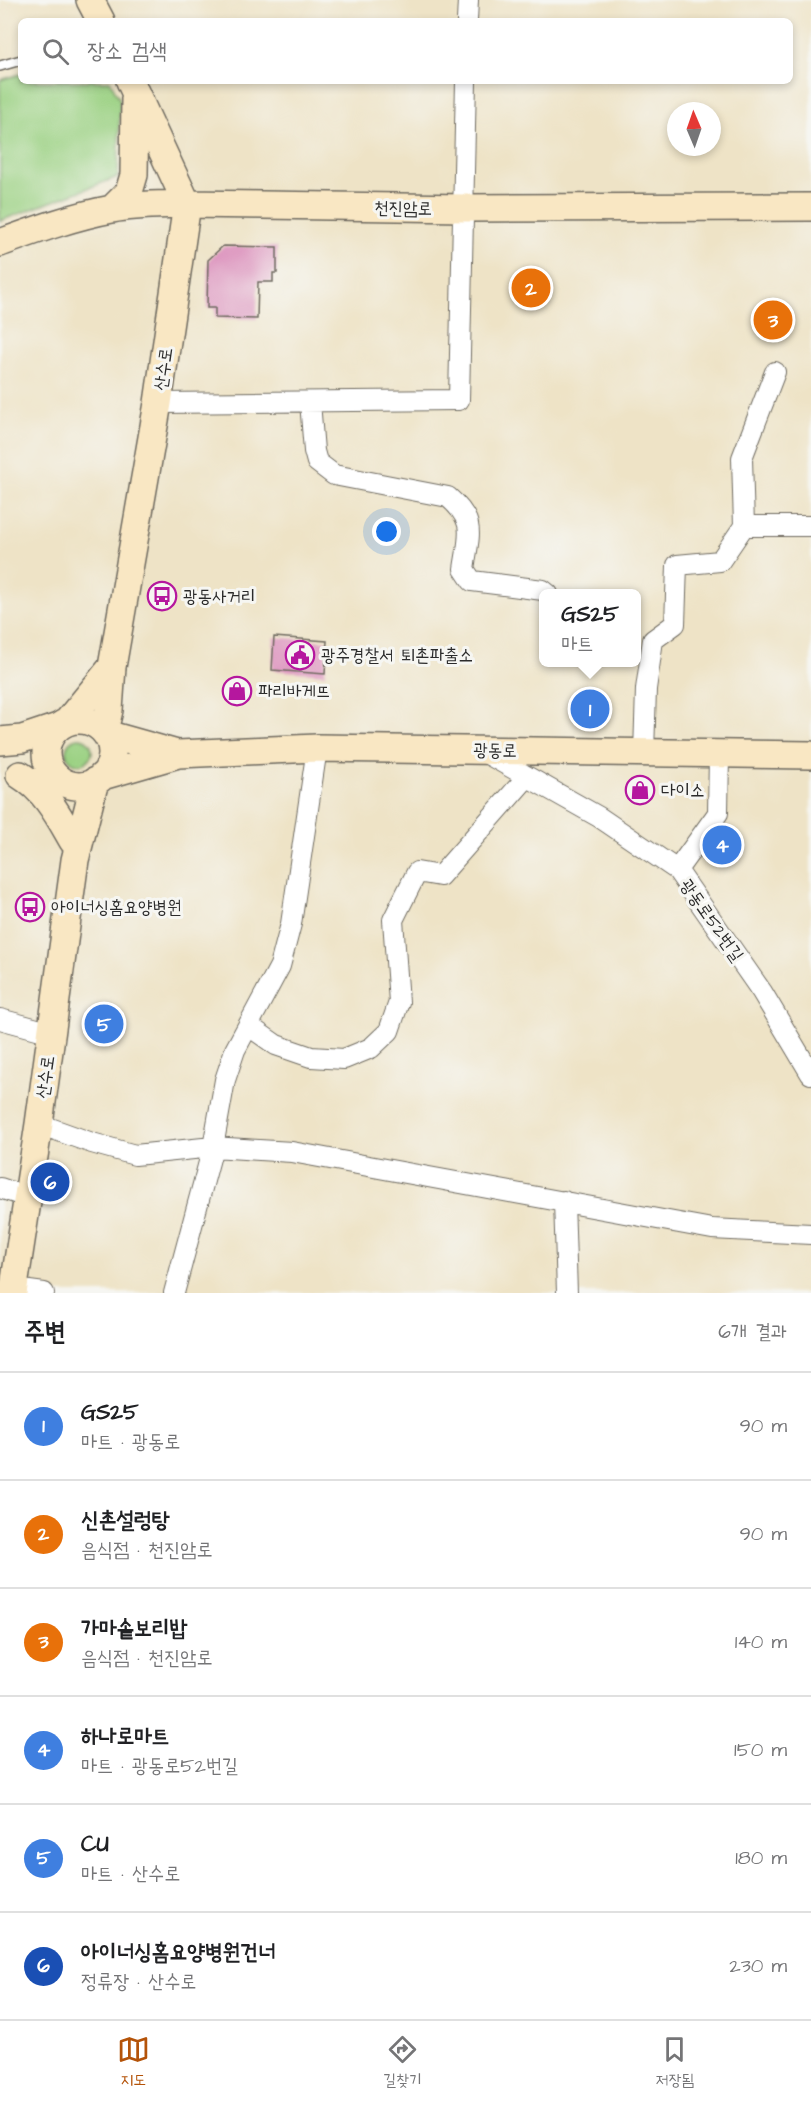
<!DOCTYPE html>
<html lang="ko">
<head>
<meta charset="utf-8">
<style>
	:root { --surface:#fff; --page:#f6f6f6; --text:#202124; --muted:#757577; --line:#e0e0e0; --accent:#b45309 }
	body { margin:0; font-family:"Architects Daughter","Poor Story",sans-serif; background:var(--page); color:var(--text) }
	.compass { position:absolute; left:667px; top:102px; width:54px; height:54px; border-radius:50%; background:var(--surface); box-shadow:0 3px 9px #0003; rotate:358deg }
	.you { position:absolute; left:387px; top:532px; width:21px; height:21px; margin:-15px; border:4px solid #fff; border-radius:50%; background:#1a73e8; box-shadow:0 0 0 9px #1a73e833 }
	.badge { display:grid; place-items:center; width:39px; height:39px; border-radius:50%; background:var(--accent); color:#fff; font-size:20px; font-weight:700 }
	.pin { position:absolute; translate:-50% -50%; border:3px solid #fff; box-shadow:0 2px 6px #0006 }
	.popup { position:absolute; left:539px; top:589px; width:102px; height:78px; box-sizing:border-box; display:grid; place-content:center; border-radius:9px; background:var(--surface); filter:drop-shadow(0 2px 4px #0005); font-size:20px; white-space:nowrap; color:var(--muted) }
	.popup b { font-size:22px; color:var(--text) }
	.popup::after { content:''; position:absolute; left:50%; top:100%; margin-left:-12px; border:12px solid transparent; border-top-color:var(--surface) }
	.list { margin:0; padding:0; list-style:none }
	h2 { display:flex; justify-content:space-between; align-items:center; height:78px; margin:0; padding:0 24px; font-size:26px }
	h2 small { font-size:20px; font-weight:400; color:var(--muted) }
	.list li { display:grid; grid-template-columns:39px 1fr auto; gap:18px; align-items:center; box-sizing:border-box; height:108px; padding:0 24px; border-top:2px solid var(--line) }
	.list b { display:block; font-size:22px; white-space:nowrap }
	.list p { margin:0; font-size:20px; white-space:nowrap; color:var(--muted) }
	.list em { font-size:20px; font-style:normal; color:var(--muted) }
	.icon { flex:none; width:33px; height:33px; fill:none; stroke:currentColor; stroke-width:2; stroke-linecap:round; stroke-linejoin:round }
	.map { position:relative; flex:none; width:811px; height:1293px; overflow:hidden }
	.search { position:absolute; background:var(--surface); box-shadow:0 3px 9px #0003; left:18px; right:18px; top:18px; height:66px; display:flex; align-items:center; gap:15px; box-sizing:border-box; padding:0 21px; border-radius:9px; color:var(--muted); font-size:22px }
	.sheet { height:726px; background:var(--surface) }
	nav { display:flex; justify-content:space-around; align-items:center; box-sizing:border-box; height:84px; border-top:2px solid var(--line); background:var(--surface); font-size:16px; color:var(--muted) }
	nav a { display:grid; justify-items:center; gap:3px }
	nav .on { color:var(--accent) }
	.map>svg:first-child { display:block }
</style>
</head>
<body>
<div class="map">
<svg width="811" height="1293" viewBox="0 0 811 1293">
	<rect width="100%" height="100%" fill="#f6f6f2"/>
	<filter id="ink" filterUnits="userSpaceOnUse"><feTurbulence type="fractalNoise" baseFrequency=".0167" numOctaves="2"/><feDisplacementMap in="SourceGraphic" scale="12" xChannelSelector="R" yChannelSelector="G"/><feConvolveMatrix kernelMatrix="1 2 1 2 8 2 1 2 1" color-interpolation-filters="sRGB"/></filter>
	<filter id="wash" filterUnits="userSpaceOnUse"><feTurbulence type="fractalNoise" baseFrequency=".008" numOctaves="4" result="noise"/><feDisplacementMap in="SourceGraphic" scale="24" xChannelSelector="R" yChannelSelector="G"/><feGaussianBlur stdDeviation="1.35" result="paint"/><feColorMatrix in="noise" values="0 0 0 0 0 0 0 0 0 0 0 0 0 0 0 0 0 1.4 0 .05"/><feComposite in="paint" operator="in"/></filter>
	<g filter="url(#wash)">
		<rect width="100%" height="100%" fill="#eee3c6"/>
		<path fill="#9bd183" stroke="#637e57" stroke-width="1.5" d="M21,74V81H110L120,100L118,177L0,221V80Z
			M66 751a13 13 0 1 1 26 0a13 13 0 1 1-26 0Z"/>
		<g id="blocks">
			<path fill="#db8fbb" d="M223,246L277,247V273H273V282H258L257,319L215,318V308H207L208,260Z
				M274,637L327,641L325,674L272,670Z"/>
		</g>
	</g>
	<g filter="url(#ink)">
		<use href="#blocks" fill-opacity="0" stroke="#6f6b61" stroke-width="1.5"/>
		<g fill="none" stroke-linecap="round" stroke-linejoin="round">
			<g stroke="#6f6b61" stroke-width="12">
				<path id="lane" d="M0,66L21,60"/>
			</g>
			<g stroke="#6f6b61" stroke-width="22">
				<path id="street" d="M467,21L468,0
					M310,402L314,451L317,462L334,475L448,497C477,522 469,534 464,569L472,581L543,590L548,594
					M158,403L459,400L466,81
					M744,526H811
					M482,751L599,817L677,870L762,992L811,1074
					M644,753L646,689L653,640L675,624L677,565L720,561L744,526L742,458L775,372
					M677,870L718,813L719,755
					M0,1019L52,1033
					M249,1026L276,1045L311,1057L344,1059L371,1048L389,1031L399,1002L393,920L417,872L440,876L527,777
					M39,1124L92,1143L135,1155L213,1147L292,1152L712,1229L811,1234
					M0,1188L27,1197
					M564,1201L567,1293
					M14,1289L44,1293
					M174,1293L213,1147L225,1080L235,1050L280,966L291,924L317,748"/>
			</g>
			<g stroke="#6f6b61" stroke-width="30">
				<path id="secondary" d="M90,0L101,21
					M113,208L129,192L134,175L135,99
					M0,243C36,230 74,216 112,209C136,204 162,205 187,204L465,208L811,207
					M46 753a33 33 0 1 1 66 0a33 33 0 1 1-66 0Z
					M67,722L112,667
					M104,731L109,710L112,667L158,403L187,204L130,81
					M106,734L177,754
					M0,741L22,739L58,727
					M20,775C46,791 58,815 73,841
					M102,776L178,754L317,748L811,755
					M13,1293L39,1124L75,860L95,781"/>
			</g>
			<use href="#lane" stroke="#fff" stroke-width="9"/>
			<use href="#street" stroke="#fff" stroke-width="20"/>
			<use href="#secondary" stroke="#f9e7c3" stroke-width="27"/>
		</g>
	</g>
	<defs>
		<g id="bus-ring" transform="scale(1.5)"><circle r="9.5" fill="#f6f6f2" stroke="#b5179e" stroke-width="1.5"/><path d="M-5-6H5V4H4V6H2V4H-2V6H-4V4H-5ZM-3.5-4V0h7V-4ZM-3.5 1.2v1.5H-2V1.2ZM2 1.2v1.5H3.5V1.2Z" fill="#b5179e"/></g>
		<g id="civic-ring" transform="scale(1.5)"><circle r="9.5" fill="#f6f6f2" stroke="#b5179e" stroke-width="1.5"/><path d="M-.6-6.5H3V-4.5H.6V-3L4-1V1h2V6H-6V1h2V-1L-.6-3ZM-1.2 2.5V6h2.4V2.5Z" fill="#b5179e"/></g>
		<g id="shop-ring" transform="scale(1.5)"><circle r="9.5" fill="#f6f6f2" stroke="#b5179e" stroke-width="1.5"/><path d="M-5-2.5h2.3a2.7 3.5 0 0 1 5.4 0H5L5.5 6h-11ZM-1.5-2.5h3a1.5 2.3 0 0 0-3 0Z" fill="#b5179e"/></g>
	</defs>
	<g fill-rule="evenodd">
		<use href="#bus-ring" x="162" y="596"/>
		<use href="#civic-ring" x="300" y="655"/>
		<use href="#shop-ring" x="237" y="691"/>
		<use href="#shop-ring" x="640" y="790"/>
		<use href="#bus-ring" x="30" y="907"/>
	</g>
	<g text-anchor="middle" stroke-width="6" stroke-linejoin="round" paint-order="stroke">
		<g font-size="18" fill="#2b2b2b" stroke="#f6f6f2">
			<text transform="translate(403 208) rotate(1)" y="6">천진암로</text>
			<text transform="translate(163 369) rotate(-82)" y="6">산수로</text>
			<text transform="translate(495 750) rotate(1)" y="6">광동로</text>
			<text transform="translate(712 920) rotate(55)" y="6">광동로52번길</text>
			<text transform="translate(45 1077) rotate(-82)" y="6">산수로</text>
		</g>
		<g font-size="18" fill="#2b2b2b" stroke="#f6f6f2" text-anchor="start">
			<text x="183" y="602">광동사거리</text>
			<text x="321" y="661">광주경찰서 퇴촌파출소</text>
			<text x="258" y="697">파리바게뜨</text>
			<text x="661" y="796">다이소</text>
			<text x="51" y="913">아이너싱홈요양병원</text>
		</g>
	</g>
</svg>
<svg class="compass" viewBox="-18 -18 36 36"><path d="M0-13l5 13h-10z" fill="#e53935"/><path d="M0 13l5-13h-10z" fill="#757577"/></svg>
<div class="you"></div>
<div class="pin badge" style="left:590px;top:709px;background:#3f7fe0">1</div>
<div class="popup"><b>GS25</b>마트</div>
<div class="pin badge" style="left:531px;top:288px;background:#e8710a">2</div>
<div class="pin badge" style="left:773px;top:320px;background:#e8710a">3</div>
<div class="pin badge" style="left:722px;top:845px;background:#3f7fe0">4</div>
<div class="pin badge" style="left:104px;top:1024px;background:#3f7fe0">5</div>
<div class="pin badge" style="left:50px;top:1182px;background:#1a4fb4">6</div>
<div class="search"><svg class="icon" aria-label="search" viewBox="0 0 24 24"><circle cx="10" cy="10" r="6"/><path d="M15 15l6 6"/></svg>장소 검색</div>
</div>
<section class="sheet">
<h2>주변<small>6개 결과</small></h2>
<ul class="list">
<li><span class="badge" style="background:#3f7fe0">1</span><div><b>GS25</b><p>마트 · 광동로</p></div><em>90 m</em></li>
<li><span class="badge" style="background:#e8710a">2</span><div><b>신촌설렁탕</b><p>음식점 · 천진암로</p></div><em>90 m</em></li>
<li><span class="badge" style="background:#e8710a">3</span><div><b>가마솥보리밥</b><p>음식점 · 천진암로</p></div><em>140 m</em></li>
<li><span class="badge" style="background:#3f7fe0">4</span><div><b>하나로마트</b><p>마트 · 광동로52번길</p></div><em>150 m</em></li>
<li><span class="badge" style="background:#3f7fe0">5</span><div><b>CU</b><p>마트 · 산수로</p></div><em>180 m</em></li>
<li><span class="badge" style="background:#1a4fb4">6</span><div><b>아이너싱홈요양병원건너</b><p>정류장 · 산수로</p></div><em>230 m</em></li>
</ul>
</section>
<nav>
<a class="on"><svg class="icon" aria-label="map" viewBox="0 0 24 24"><path d="M3 6l6-2 6 2 6-2v14l-6 2-6-2-6 2zM9 4v14M15 6v14"/></svg>지도</a>
<a><svg class="icon" aria-label="directions" viewBox="0 0 24 24"><path d="M12 3l9 9-9 9-9-9zM9 14v-3h6M13 9l2 2-2 2"/></svg>길찾기</a>
<a><svg class="icon" aria-label="saved" viewBox="0 0 24 24"><path d="M7 4h10v16l-5-4-5 4z"/></svg>저장됨</a>
</nav>
</body>
</html>
